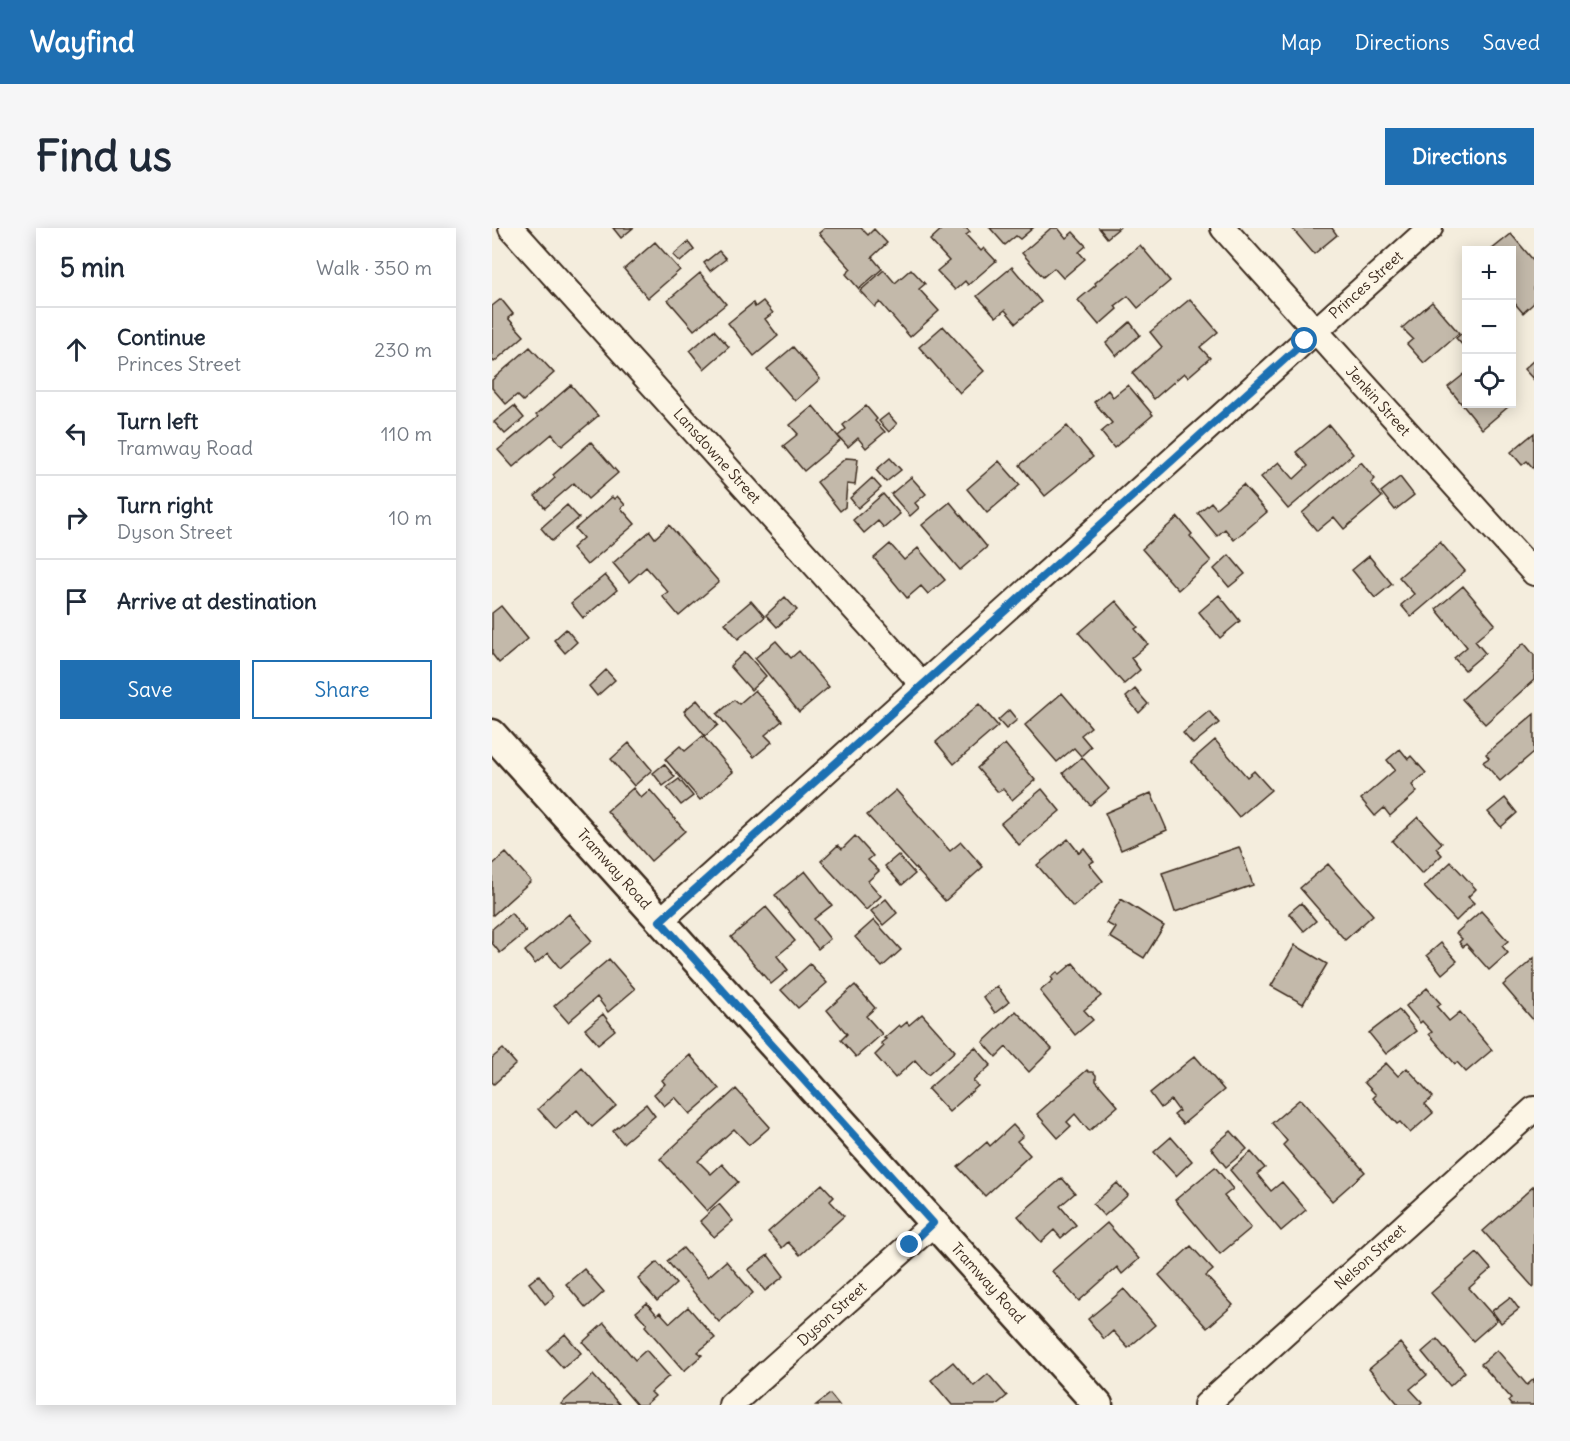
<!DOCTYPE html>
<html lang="en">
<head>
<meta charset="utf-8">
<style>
	:root { --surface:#fff; --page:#f6f6f7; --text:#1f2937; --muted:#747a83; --line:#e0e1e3; --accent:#1f6fb2 }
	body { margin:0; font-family:Delius,sans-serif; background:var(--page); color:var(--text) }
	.controls { position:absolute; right:18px; top:18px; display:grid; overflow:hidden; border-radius:0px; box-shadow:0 3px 15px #0003 }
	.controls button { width:54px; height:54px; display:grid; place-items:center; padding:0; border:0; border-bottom:2px solid var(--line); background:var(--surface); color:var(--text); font:30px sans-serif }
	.stop { position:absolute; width:18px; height:18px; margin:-14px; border:4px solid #1f6fb2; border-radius:50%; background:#fff }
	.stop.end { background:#1f6fb2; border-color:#fff; box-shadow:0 2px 6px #0008 }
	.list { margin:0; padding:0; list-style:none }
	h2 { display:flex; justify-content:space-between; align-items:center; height:78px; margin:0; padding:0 24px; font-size:26px }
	h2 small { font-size:20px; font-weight:400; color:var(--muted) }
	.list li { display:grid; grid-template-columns:39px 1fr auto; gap:18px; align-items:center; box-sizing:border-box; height:84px; padding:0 24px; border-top:2px solid var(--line) }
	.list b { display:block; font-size:22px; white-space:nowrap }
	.list p { margin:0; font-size:20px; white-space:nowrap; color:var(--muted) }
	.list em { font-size:20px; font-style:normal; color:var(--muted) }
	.actions { display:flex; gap:12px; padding:18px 24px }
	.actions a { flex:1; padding:14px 0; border:2px solid var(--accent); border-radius:0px; text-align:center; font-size:21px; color:var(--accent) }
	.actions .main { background:var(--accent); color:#fff }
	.icon { flex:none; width:33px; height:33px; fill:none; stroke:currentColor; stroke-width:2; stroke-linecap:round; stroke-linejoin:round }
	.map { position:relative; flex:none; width:1042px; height:1177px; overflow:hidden; border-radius:0px }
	header { display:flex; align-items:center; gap:36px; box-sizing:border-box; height:84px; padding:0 30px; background:var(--accent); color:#fff }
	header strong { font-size:28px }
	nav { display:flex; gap:33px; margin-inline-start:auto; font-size:21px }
	.intro { display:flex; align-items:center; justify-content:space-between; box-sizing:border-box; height:144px; padding:0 36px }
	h1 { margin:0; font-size:42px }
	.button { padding:15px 27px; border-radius:0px; background:var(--accent); color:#fff; font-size:21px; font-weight:700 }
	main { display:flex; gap:36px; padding:0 36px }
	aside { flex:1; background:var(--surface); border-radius:0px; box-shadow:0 3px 15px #0003 }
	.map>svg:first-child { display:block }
</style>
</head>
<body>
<header>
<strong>Wayfind</strong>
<nav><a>Map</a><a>Directions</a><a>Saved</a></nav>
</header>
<div class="intro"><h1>Find us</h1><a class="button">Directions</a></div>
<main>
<aside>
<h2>5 min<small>Walk · 350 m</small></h2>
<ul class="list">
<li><svg class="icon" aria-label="ahead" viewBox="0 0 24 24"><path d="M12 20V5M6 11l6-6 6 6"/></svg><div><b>Continue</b><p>Princes Street</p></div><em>230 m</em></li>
<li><svg class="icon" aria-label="left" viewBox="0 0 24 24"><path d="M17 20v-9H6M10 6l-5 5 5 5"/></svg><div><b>Turn left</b><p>Tramway Road</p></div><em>110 m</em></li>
<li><svg class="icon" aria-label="right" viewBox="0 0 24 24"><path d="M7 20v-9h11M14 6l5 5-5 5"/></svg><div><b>Turn right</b><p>Dyson Street</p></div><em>10 m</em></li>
<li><svg class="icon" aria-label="arrive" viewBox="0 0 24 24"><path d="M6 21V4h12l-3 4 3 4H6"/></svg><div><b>Arrive at destination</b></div></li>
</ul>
<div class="actions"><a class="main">Save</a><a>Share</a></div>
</aside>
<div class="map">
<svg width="1042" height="1177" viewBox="0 0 1042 1177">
	<rect width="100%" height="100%" fill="#f4eddd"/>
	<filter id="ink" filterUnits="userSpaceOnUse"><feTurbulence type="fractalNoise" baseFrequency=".0167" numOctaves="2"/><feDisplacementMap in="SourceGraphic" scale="12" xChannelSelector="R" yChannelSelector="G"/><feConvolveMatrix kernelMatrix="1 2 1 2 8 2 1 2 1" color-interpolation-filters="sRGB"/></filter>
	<g filter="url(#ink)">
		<path fill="#c3b9aa" stroke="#3b2a1e" stroke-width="1.5" d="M121,0H141L129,10Z
			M333,0H369L376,7L382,1L395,15L380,29L390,41L367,61L354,46L359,41L327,5Z
			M451,0H474L478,4L474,7L489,23L492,20L504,33L476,57L473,53L463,62L445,43L457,33L438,12Z
			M498,0H541L528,11L524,8L513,17Z
			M559,0H566L574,10L581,4L594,18L587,24L593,31L571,50L562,40L551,49L530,25Z
			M607,0H627L615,10Z
			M800,0H840L845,7L822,26Z
			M1019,6L1042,33V75L1031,85L1020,72V22H999Z
			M163,14L188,42L156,70L132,41Z
			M196,14L202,22L188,34L181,27Z
			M648,17L678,53L646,80L636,68L623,78L625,81L607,97L586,72L604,57L603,55Z
			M227,23L234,31L218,43L212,35Z
			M520,39L549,74L524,95L513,82L504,89L485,68Z
			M419,41L433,56L427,61L447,83L418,109L388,74L383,79L368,63L392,42L403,55Z
			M208,45L234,76L202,102L176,72Z
			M9,71L21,86L16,90L32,108L2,134L0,131V78Z
			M698,71L726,104L708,119L718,130L696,149L692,145L662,171L640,145L670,119L658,104Z
			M271,73L281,85L273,91L286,108L262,128L236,95L261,75L263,79Z
			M940,74L967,105L932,135L915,116L921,111L910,100Z
			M638,94L648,107L624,128L614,115Z
			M451,98L492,143L468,165L427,119Z
			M975,101V122L964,110Z
			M222,102L237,119L212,141L198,123Z
			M38,119L62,145L31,173L25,167L14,176L0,160V152Z
			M301,119L328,151L303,173L275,141Z
			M1042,132V152L1032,141Z
			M975,144V176H1013L1016,179L990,201L956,159Z
			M79,157L106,188L70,218L60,206L21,239L6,222L46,189L44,187Z
			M636,157L661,187L622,220L609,204L620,195L602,174L616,162L621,169Z
			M22,178L32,190L13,206L2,194Z
			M321,178L349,212L312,243L291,218L306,206L298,197Z
			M374,178L385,191L383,193L393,204L374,220L366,210L356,219L346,208L354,201L351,197Z
			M396,186L405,196L397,204L387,193Z
			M837,197L861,226L796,281L769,249L787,234L802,251L816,238L804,224Z
			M575,198L601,229L553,268L528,237Z
			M1042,205V241L1035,233L1030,237L1019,224Z
			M99,214L126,245L96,271L82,255L53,280L43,268L63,250L61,247Z
			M354,230L366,231L363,257L355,256L353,279L348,283L325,254Z
			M398,230L409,242L394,254L384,242Z
			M507,233L528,257L495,285L475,261Z
			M869,234L883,251L879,255L890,269L852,301L842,289L825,303L810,285Z
			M419,249L434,266L423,275L427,280L418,288L399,266Z
			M908,249L922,267L903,282L889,264Z
			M380,250L389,260L366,280L358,270Z
			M751,257L775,284L742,312L733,301L725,308L706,285L719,274L724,280Z
			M391,266L408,286L392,300L386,293L372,305L361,292Z
			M125,268L133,277L129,280L143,296L95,337L80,320L91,310L83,301L120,269L122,271Z
			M458,274L495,319L468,342L430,297Z
			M75,277L87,290L60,313L49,300Z
			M686,289L700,306L698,308L719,333L686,362L650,321Z
			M177,297L227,354L187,388L170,368L176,364L154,339L137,354L121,335L158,303L163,310Z
			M948,314L973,343L919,389L909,377L922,366L907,349Z
			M398,316L412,332L426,320L453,352L436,366L429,358L415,370L382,330Z
			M737,327L753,346L737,359L722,341Z
			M877,328L900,356L883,370L860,342Z
			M113,347L125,362L91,390L79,375Z
			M971,358L1003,396L983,413L993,425L973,442L962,430L975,419L944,381Z
			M727,367L748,393L728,410L707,384Z
			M293,369L305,382L285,399L274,387Z
			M259,373L273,389L246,411L233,395Z
			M624,373L646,399L643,401L656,416L639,430L648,442L632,456L587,405Z
			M9,378L36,411L7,435L0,426V385Z
			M74,401L85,414L73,425L62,412Z
			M284,413L299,430L307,423L337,459L307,484L263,430Z
			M1032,415L1042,427V452L993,496L970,471Z
			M253,424L274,448L259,462L238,438Z
			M114,442L123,452L105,468L97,458Z
			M643,461L656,476L647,485L634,469Z
			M263,462L290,493L273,507L280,514L262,529L225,486L242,472L247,476Z
			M570,465L599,499L589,507L599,519L589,528L582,520L565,534L533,497Z
			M205,472L226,497L213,508L192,483Z
			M487,476L506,498L462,536L444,514Z
			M517,482L525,492L514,501L506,492Z
			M717,483L727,495L701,516L691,505Z
			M1042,486V524L1008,553L991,534L997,530L994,526Z
			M211,508L241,544L208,572L173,531L188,518L193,523Z
			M723,512L755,549L762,543L779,562L747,589L699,533Z
			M137,515L160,542L142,558L119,531Z
			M513,516L543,552L520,572L511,561L506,564L485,540Z
			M908,521L916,531L919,528L934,545L920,557L925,564L898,588L892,580L883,588L869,571L903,542L895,532Z
			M590,529L617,561L598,577L571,545Z
			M172,536L183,549L171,558L161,545Z
			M187,551L201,568L189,577L175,560Z
			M141,560L149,570L158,562L193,603L159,633L115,583Z
			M550,561L568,583L527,617L509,595Z
			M404,562L458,623L469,614L491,639L453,673L375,587Z
			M659,565L675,602L629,622L613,585Z
			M1013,570L1025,585L1009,599L996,584Z
			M926,589L950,615L944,620L950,627L930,646L900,613Z
			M363,608L381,628L376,632L387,643L376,653L389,668L374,682L329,633L346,617L350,621Z
			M576,611L587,625L592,620L602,633L597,636L611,653L581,679L545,637Z
			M747,619L761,657L683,684L670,645Z
			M14,625L39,653L1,687L0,685V637Z
			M406,627L423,646L410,657L393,638Z
			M959,634L984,661L976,669L982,675L964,693L932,659Z
			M836,636L881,687L853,712L808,660Z
			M313,643L340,677L322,691L338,711L326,721L283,667Z
			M394,671L405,685L391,697L379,683Z
			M629,671L672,698L652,730L618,709L624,700L614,695Z
			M809,675L824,693L812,703L797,685Z
			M274,679L303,713L285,728L296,742L279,756L239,709Z
			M989,683L1016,713L1010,718L1016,725L997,742L974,716L971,719L967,714L970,711L964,705Z
			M19,685L34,704L8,725L0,715V701Z
			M77,686L100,713L68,740L56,725L43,736L33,723Z
			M382,692L409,722L390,739L363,709Z
			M949,715L965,733L950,746L935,727Z
			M803,717L835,736L811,776L779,758Z
			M1042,730V793L1011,757Z
			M117,731L143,761L116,784L105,769L76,794L62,778Z
			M581,735L609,768L592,782L601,792L583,807L548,763L561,752L559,749L565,744L567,747Z
			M318,736L335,755L306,780L289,762Z
			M363,757L383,780L374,788L390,806L364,829L349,812L355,806L335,782Z
			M505,758L517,774L503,785L491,769Z
			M935,760L949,776L945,779L957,793L968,784L1000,822L974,844L965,834L963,836L937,806L940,804L930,793L928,795L914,778Z
			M907,782L924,803L894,826L877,805Z
			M524,783L560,821L537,844L514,819L504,829L491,814Z
			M111,786L123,802L106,816L93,801Z
			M430,786L463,823L436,847L423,832L403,850L383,827L392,818L389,815L394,811L392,810L407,797L409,799L415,794L417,797Z
			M483,819L499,837L481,853L486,858L457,884L436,861Z
			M11,821L24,836L2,856L0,854V830Z
			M198,827L227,861L198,886L183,869L172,878L162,866L173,856L170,852Z
			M703,828L732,862L691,896L682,887L687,883L679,872L669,880L658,865Z
			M894,835L906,848L915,840L941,869L933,876L941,885L918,905L908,894L905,896L881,870L884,867L872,854Z
			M90,840L124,878L100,899L85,882L64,901L46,881Z
			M595,842L597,844H601L604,847V853L626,878L597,903L583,886L575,894L579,898L566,910L545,886Z
			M244,861L278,899L257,917L242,901L206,933L219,946L230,936L246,954L215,983L168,931Z
			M808,871L873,944L840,973L791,917L795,913L780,895Z
			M154,876L163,888L131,915L121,903Z
			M521,897L531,908L525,913L538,927L493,968L466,939L495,914L498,918Z
			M739,903L755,921L734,939L719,920Z
			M679,909L700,933L684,948L662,924Z
			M759,924L773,940L765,946L779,963L790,954L814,982L789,1003L738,942Z
			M723,939L741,961L732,968L759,1000L728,1026L683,972Z
			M570,950L583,965L568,978L584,997L569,1010L562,1002L549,1014L526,988Z
			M625,955L636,967L612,988L601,976Z
			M330,956L342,969L338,973L352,988L308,1027L296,1014L290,1020L276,1004Z
			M1042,958V1058L1041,1059L991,1003Z
			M227,976L241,993L222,1009L208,993Z
			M615,995L647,1031L630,1046L625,1039L587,1073L560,1043Z
			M699,1018L721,1042L714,1048L741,1077L715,1100L667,1047Z
			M191,1020L216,1049L234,1033L261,1065L227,1094L175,1033Z
			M985,1025L999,1041L977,1060L1005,1092L981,1113L939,1065Z
			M276,1027L292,1048L273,1063L256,1042Z
			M165,1034L184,1056L165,1073L146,1051Z
			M92,1041L112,1064L94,1080L74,1056Z
			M47,1047L63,1068L53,1076L37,1055Z
			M632,1061L663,1097L636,1120L621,1103L612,1111L596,1091Z
			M1018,1069L1027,1081L1009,1095L1000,1083Z
			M155,1075L165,1087L168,1084L178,1095L196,1079L223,1110L206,1124L210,1127L192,1143L153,1098L155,1096L144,1084Z
			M112,1095L143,1132L154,1122L177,1148L159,1164L163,1168L153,1177H145L91,1114Z
			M73,1106L89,1125L71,1140L55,1122Z
			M945,1111L973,1144L958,1158L930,1124Z
			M908,1115L935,1147L918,1161L930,1174L927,1177H907L877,1141Z
			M1005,1122L1035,1157L1042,1151V1177H1019L1016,1173L1019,1170L989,1136Z
			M461,1134L482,1158L496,1146L515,1168L504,1177H460L439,1152Z
			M101,1147L128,1177H71L69,1176Z
			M338,1166L347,1177H324Z"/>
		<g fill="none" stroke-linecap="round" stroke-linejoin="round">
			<g stroke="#3b2a1e" stroke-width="28">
				<path id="minor" d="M19,0L431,457
					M731,0L1042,345
					M168,693L938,0
					M239,1177L442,995
					M714,1177L1042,881"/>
			</g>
			<g stroke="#3b2a1e" stroke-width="33">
				<path id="tertiary" d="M0,506L606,1177"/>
			</g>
			<use href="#minor" stroke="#fcf5e5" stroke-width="24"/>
			<use href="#tertiary" stroke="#fcf5e5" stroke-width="28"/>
		</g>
	</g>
	<g fill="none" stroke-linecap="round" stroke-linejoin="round" filter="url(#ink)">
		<path stroke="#1f6fb2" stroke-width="8" d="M418,1017L441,995L168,693L813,113"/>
	</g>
	<g text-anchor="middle" stroke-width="5" stroke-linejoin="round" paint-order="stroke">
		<g font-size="15" fill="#3b2a1e" stroke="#fcf5e5">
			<text transform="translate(874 57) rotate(-42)" y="5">Princes Street</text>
			<text transform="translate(886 173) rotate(48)" y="5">Jenkin Street</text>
			<text transform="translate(225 228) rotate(48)" y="5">Lansdowne Street</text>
			<text transform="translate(122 641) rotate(48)" y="5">Tramway Road</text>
			<text transform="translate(878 1029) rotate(-42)" y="5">Nelson Street</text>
			<text transform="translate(496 1055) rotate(48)" y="5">Tramway Road</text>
			<text transform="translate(340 1086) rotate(-42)" y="5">Dyson Street</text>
		</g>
	</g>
</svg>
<div class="controls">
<button>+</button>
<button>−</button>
<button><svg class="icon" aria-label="locate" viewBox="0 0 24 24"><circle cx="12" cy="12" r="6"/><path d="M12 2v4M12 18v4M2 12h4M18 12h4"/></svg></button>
</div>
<div class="stop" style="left:813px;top:113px"></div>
<div class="stop end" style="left:418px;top:1017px"></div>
</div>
</main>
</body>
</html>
